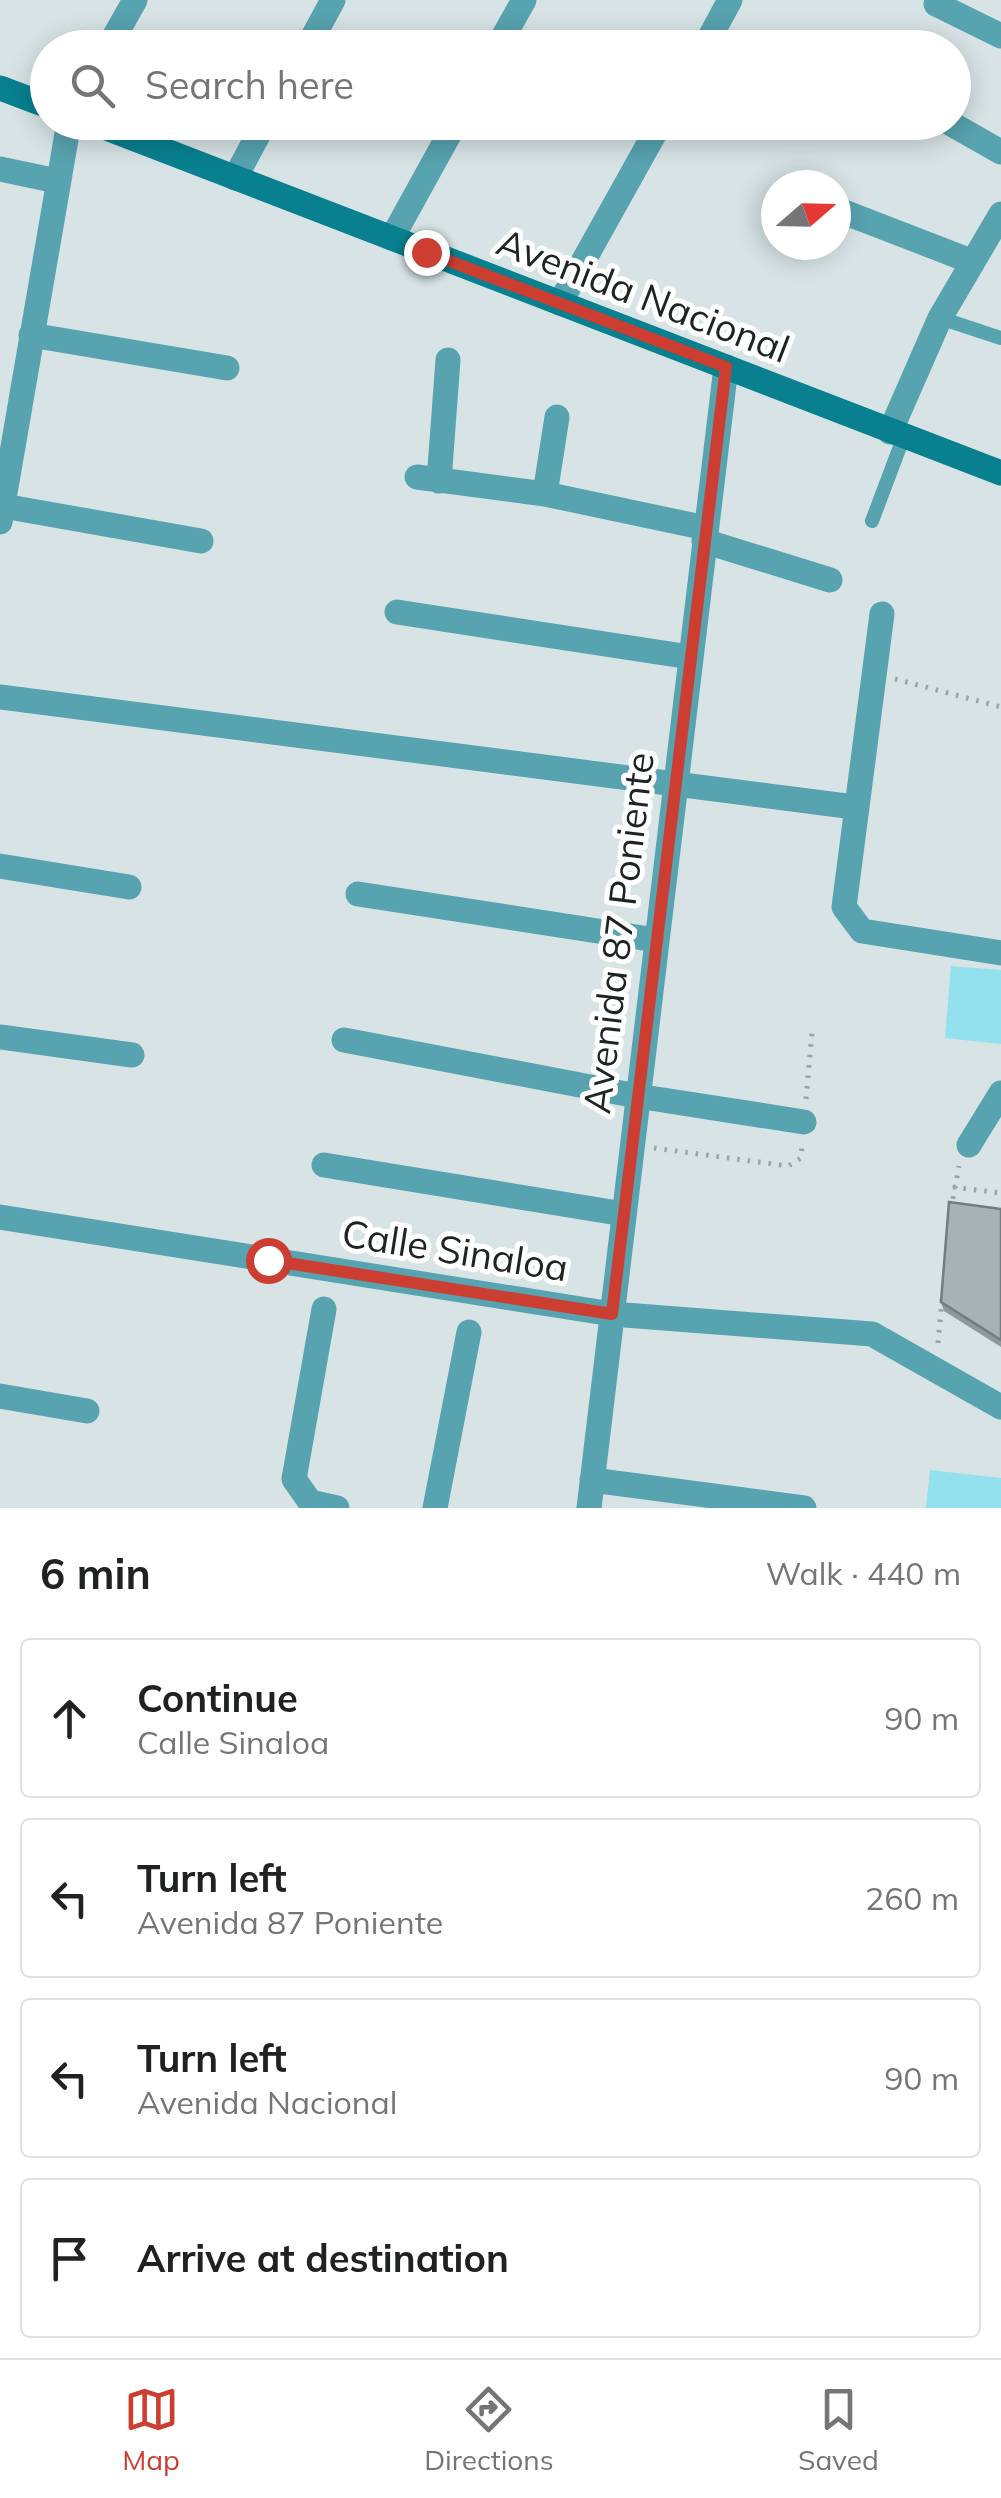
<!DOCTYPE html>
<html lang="en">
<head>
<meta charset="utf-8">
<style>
	:root { --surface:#fff; --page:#f2f2f2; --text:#202124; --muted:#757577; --line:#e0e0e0; --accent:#cb3e31 }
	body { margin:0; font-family:Mulish,sans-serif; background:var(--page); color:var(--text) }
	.compass { position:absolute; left:761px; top:170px; width:90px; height:90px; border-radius:50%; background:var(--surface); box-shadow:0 5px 25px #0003; rotate:70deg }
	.stop { position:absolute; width:30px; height:30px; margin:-22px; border:8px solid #cb3e31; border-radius:50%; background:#fff }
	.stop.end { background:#cb3e31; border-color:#fff; box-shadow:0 2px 10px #0008 }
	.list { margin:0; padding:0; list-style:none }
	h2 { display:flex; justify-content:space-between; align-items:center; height:130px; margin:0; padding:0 40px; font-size:42px }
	h2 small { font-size:32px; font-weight:400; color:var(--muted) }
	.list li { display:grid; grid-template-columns:65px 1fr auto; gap:30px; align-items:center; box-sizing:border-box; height:160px; margin:0 20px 20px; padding:0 20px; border:2px solid var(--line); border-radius:10px }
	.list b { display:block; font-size:38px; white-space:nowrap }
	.list p { margin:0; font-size:32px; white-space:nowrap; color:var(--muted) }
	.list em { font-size:32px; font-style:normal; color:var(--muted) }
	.icon { flex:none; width:55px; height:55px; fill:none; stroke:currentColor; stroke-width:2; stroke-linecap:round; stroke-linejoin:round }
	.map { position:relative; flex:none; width:1001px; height:1508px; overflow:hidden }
	.search { position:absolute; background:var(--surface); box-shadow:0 5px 25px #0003; left:30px; right:30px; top:30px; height:110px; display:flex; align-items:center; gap:25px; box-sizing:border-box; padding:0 35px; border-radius:55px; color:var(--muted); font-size:38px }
	.sheet { height:850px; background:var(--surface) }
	nav { display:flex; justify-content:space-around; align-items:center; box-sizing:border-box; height:140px; border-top:2px solid var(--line); background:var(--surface); font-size:28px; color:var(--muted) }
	nav a { display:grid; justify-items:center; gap:5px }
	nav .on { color:var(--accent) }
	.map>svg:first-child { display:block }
</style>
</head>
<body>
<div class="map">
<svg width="1001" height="1508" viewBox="0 0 1001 1508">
	<rect width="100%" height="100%" fill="#d7e3e5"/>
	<path fill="#93e1ee" d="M951,966L1001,970V1044L945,1038Z
		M930,1470L1001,1478V1508H926Z"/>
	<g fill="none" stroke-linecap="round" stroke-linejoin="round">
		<path stroke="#9aa3a5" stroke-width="5" stroke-dasharray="2.5 8" stroke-linecap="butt" d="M895,679L1001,707
			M806,1099L812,1033
			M654,1148L788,1166L801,1158L802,1145
			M953,1187L1001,1193
			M951,1209L959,1166
			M938,1343L942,1299"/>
		<path stroke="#57a3af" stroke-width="14" d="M940,318L1001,338
			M872,521L904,436"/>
		<path stroke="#57a3af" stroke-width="25" d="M936,4L1001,36
			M108,48L135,0
			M307,48L333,0
			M497,48L524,0
			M704,48L730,0
			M948,122L1001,152
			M0,169L57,181
			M235,178L265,122
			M836,209L973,262
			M392,238L456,122
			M560,303L661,122
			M31,335L227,368
			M890,432L940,318L1001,214
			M417,477L545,494L706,528
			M439,481L448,360
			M545,494L557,417
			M3,506L201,541
			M0,522L69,122
			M704,541L830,580
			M397,612L690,657
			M882,614L844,907L862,931L1001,953
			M0,697L854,807
			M0,866L129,887
			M358,894L656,940
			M0,1037L132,1055
			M344,1040L637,1096L804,1122
			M969,1145L1001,1093
			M324,1165L624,1214
			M0,1217L612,1314L872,1334L1001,1407
			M324,1309L294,1479L310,1502L337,1508
			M0,1396L87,1411
			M592,1480L804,1508
			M435,1508L469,1332
			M589,1508L726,367"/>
		<path stroke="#08808f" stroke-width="25" d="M0,88L48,106
			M91,122L1001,473"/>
	</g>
	<path fill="#8f999b" d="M1001,1209V1347L944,1311L941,1302Z"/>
	<path fill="#a6b2b4" stroke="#747d7e" stroke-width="2.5" d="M949,1202L1001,1209V1340L941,1302Z"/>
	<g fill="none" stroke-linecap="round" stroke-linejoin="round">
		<path stroke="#cb3e31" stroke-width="12" d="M268,1260L612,1314L726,367L426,252"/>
	</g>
	<g text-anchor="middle" stroke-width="10" stroke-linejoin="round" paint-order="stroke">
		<g font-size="38" fill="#1e2324" stroke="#fff">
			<text transform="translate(643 296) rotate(21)" y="13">Avenida Nacional</text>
			<text transform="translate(619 933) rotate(-83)" y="13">Avenida 87 Poniente</text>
			<text transform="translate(455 1251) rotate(9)" y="13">Calle Sinaloa</text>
		</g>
	</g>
</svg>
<svg class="compass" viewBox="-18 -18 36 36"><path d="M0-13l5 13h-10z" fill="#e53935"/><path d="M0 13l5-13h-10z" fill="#757577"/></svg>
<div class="stop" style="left:268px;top:1260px"></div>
<div class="stop end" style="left:426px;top:252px"></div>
<div class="search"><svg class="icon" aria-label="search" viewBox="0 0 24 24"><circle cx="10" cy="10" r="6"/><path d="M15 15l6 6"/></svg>Search here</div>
</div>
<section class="sheet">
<h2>6 min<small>Walk · 440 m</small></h2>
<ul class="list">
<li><svg class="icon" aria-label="ahead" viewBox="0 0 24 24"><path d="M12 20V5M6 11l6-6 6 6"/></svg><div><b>Continue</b><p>Calle Sinaloa</p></div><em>90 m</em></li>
<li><svg class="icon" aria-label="left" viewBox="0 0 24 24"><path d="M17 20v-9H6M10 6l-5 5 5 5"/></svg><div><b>Turn left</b><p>Avenida 87 Poniente</p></div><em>260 m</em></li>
<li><svg class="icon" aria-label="left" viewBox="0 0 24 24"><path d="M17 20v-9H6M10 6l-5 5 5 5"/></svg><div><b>Turn left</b><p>Avenida Nacional</p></div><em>90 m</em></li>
<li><svg class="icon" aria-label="arrive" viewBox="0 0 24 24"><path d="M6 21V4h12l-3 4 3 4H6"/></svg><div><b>Arrive at destination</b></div></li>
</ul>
</section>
<nav>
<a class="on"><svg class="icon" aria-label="map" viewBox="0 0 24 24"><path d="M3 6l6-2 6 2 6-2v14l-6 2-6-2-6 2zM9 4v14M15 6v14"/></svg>Map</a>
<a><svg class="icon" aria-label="directions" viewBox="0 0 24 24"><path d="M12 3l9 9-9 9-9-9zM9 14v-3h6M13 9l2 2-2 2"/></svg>Directions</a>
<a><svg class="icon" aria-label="saved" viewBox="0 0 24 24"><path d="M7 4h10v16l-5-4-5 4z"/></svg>Saved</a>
</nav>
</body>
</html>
